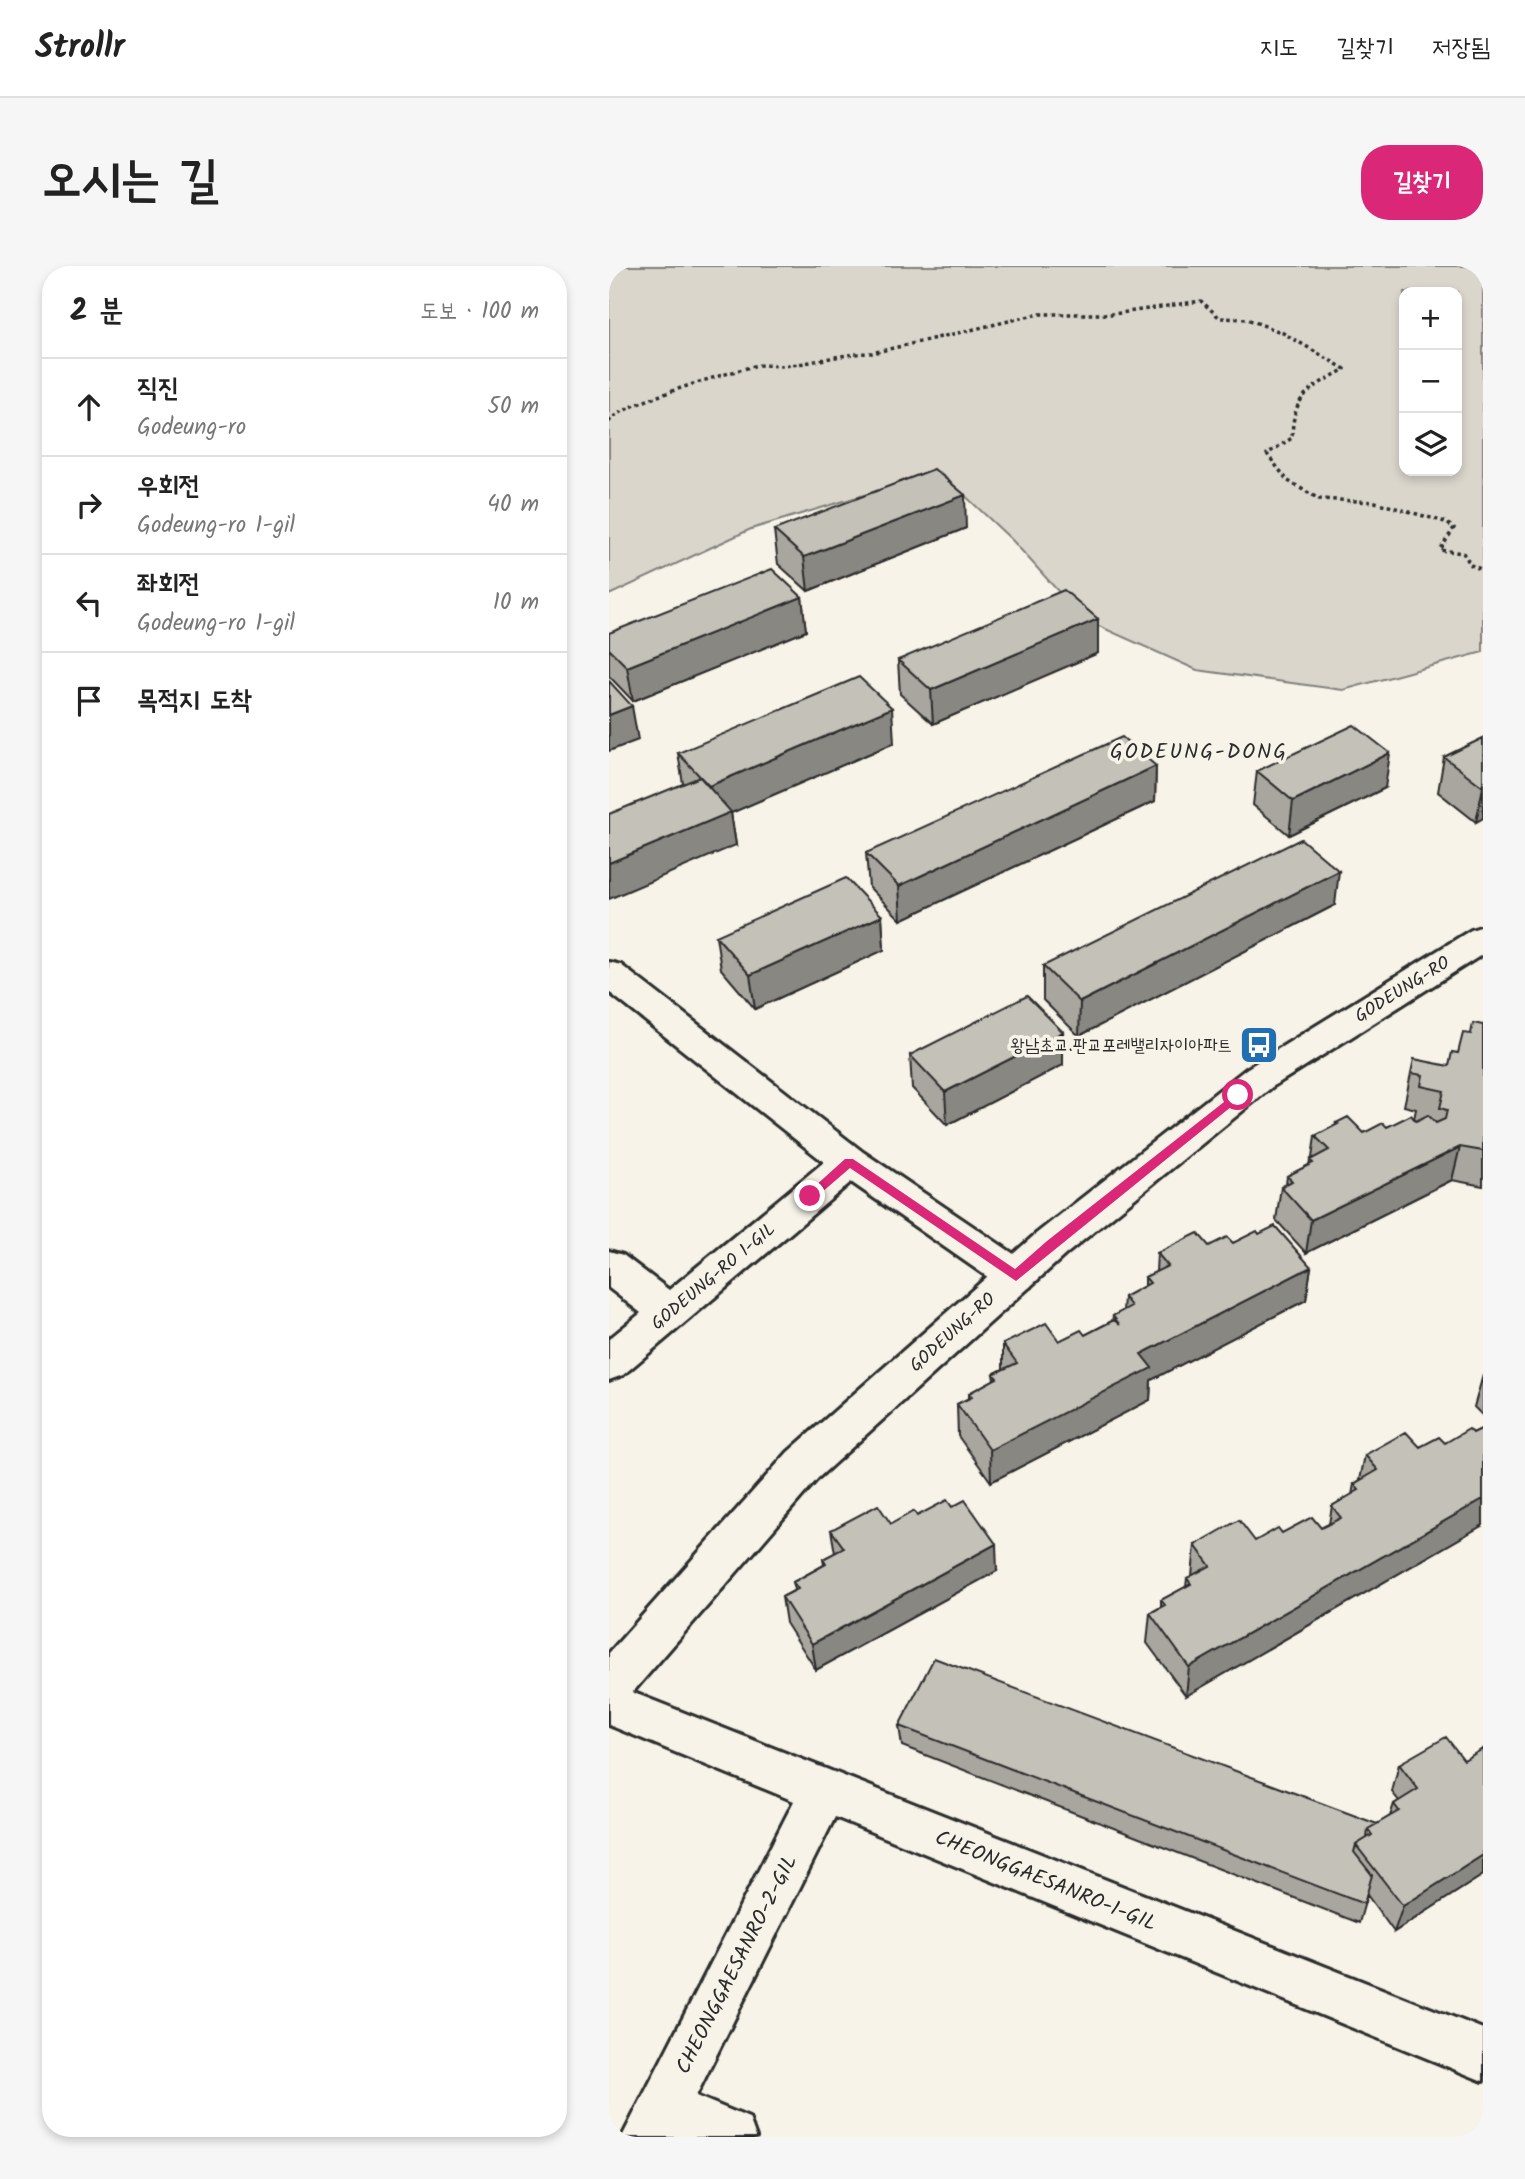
<!DOCTYPE html>
<html lang="ko">
<head>
<meta charset="utf-8">
<style>
	:root { --surface:#fff; --page:#f6f6f6; --text:#222; --muted:#767676; --line:#e0e0e0; --accent:#db2777 }
	body { margin:0; font-family:Kalam,"Poor Story",sans-serif; background:var(--page); color:var(--text) }
	.controls { position:absolute; right:21px; top:21px; display:grid; overflow:hidden; border-radius:14px; box-shadow:0 4px 10px #0003 }
	.controls button { width:63px; height:63px; display:grid; place-items:center; padding:0; border:0; border-bottom:2px solid var(--line); background:var(--surface); color:var(--text); font:35px sans-serif }
	.stop { position:absolute; width:21px; height:21px; margin:-16px; border:5px solid #db2777; border-radius:50%; background:#fff }
	.stop.end { background:#db2777; border-color:#fff; box-shadow:0 2px 7px #0008 }
	.list { margin:0; padding:0; list-style:none }
	h2 { display:flex; justify-content:space-between; align-items:center; height:91px; margin:0; padding:0 28px; font-size:30px }
	h2 small { font-size:23px; font-weight:400; color:var(--muted) }
	.list li { display:grid; grid-template-columns:46px 1fr auto; gap:21px; align-items:center; box-sizing:border-box; height:98px; padding:0 28px; border-top:2px solid var(--line) }
	.list b { display:block; font-size:26px; white-space:nowrap }
	.list p { margin:0; font-size:23px; white-space:nowrap; color:var(--muted) }
	.list em { font-size:23px; font-style:normal; color:var(--muted) }
	.icon { flex:none; width:38px; height:38px; fill:none; stroke:currentColor; stroke-width:2; stroke-linecap:round; stroke-linejoin:round }
	.map { position:relative; flex:none; width:874px; height:1871px; overflow:hidden; border-radius:28px }
	header { display:flex; align-items:center; gap:42px; box-sizing:border-box; height:98px; padding:0 35px; background:var(--surface); border-bottom:2px solid var(--line) }
	header strong { font-size:33px }
	nav { display:flex; gap:38px; margin-inline-start:auto; font-size:24px }
	.intro { display:flex; align-items:center; justify-content:space-between; box-sizing:border-box; height:168px; padding:0 42px }
	h1 { margin:0; font-size:49px }
	.button { padding:18px 32px; border-radius:28px; background:var(--accent); color:#fff; font-size:24px; font-weight:700 }
	main { display:flex; gap:42px; padding:0 42px }
	aside { flex:1; background:var(--surface); border-radius:28px; box-shadow:0 4px 10px #0003 }
	.map>svg:first-child { display:block }
</style>
</head>
<body>
<header>
<strong>Strollr</strong>
<nav><a>지도</a><a>길찾기</a><a>저장됨</a></nav>
</header>
<div class="intro"><h1>오시는 길</h1><a class="button">길찾기</a></div>
<main>
<aside>
<h2>2 분<small>도보 · 100 m</small></h2>
<ul class="list">
<li><svg class="icon" aria-label="ahead" viewBox="0 0 24 24"><path d="M12 20V5M6 11l6-6 6 6"/></svg><div><b>직진</b><p>Godeung-ro</p></div><em>50 m</em></li>
<li><svg class="icon" aria-label="right" viewBox="0 0 24 24"><path d="M7 20v-9h11M14 6l5 5-5 5"/></svg><div><b>우회전</b><p>Godeung-ro 1-gil</p></div><em>40 m</em></li>
<li><svg class="icon" aria-label="left" viewBox="0 0 24 24"><path d="M17 20v-9H6M10 6l-5 5 5 5"/></svg><div><b>좌회전</b><p>Godeung-ro 1-gil</p></div><em>10 m</em></li>
<li><svg class="icon" aria-label="arrive" viewBox="0 0 24 24"><path d="M6 21V4h12l-3 4 3 4H6"/></svg><div><b>목적지 도착</b></div></li>
</ul>
</aside>
<div class="map">
<svg width="874" height="1871" viewBox="0 0 874 1871">
	<rect width="100%" height="100%" fill="#f7f3e8"/>
	<filter id="ink" filterUnits="userSpaceOnUse"><feTurbulence type="fractalNoise" baseFrequency=".0143" numOctaves="2"/><feDisplacementMap in="SourceGraphic" scale="14" xChannelSelector="R" yChannelSelector="G"/><feConvolveMatrix kernelMatrix="1 2 1 2 8 2 1 2 1" color-interpolation-filters="sRGB"/></filter>
	<g filter="url(#ink)">
		<path fill="#dad6cc" stroke="#82807c" stroke-width="2" fill-rule="evenodd" d="M0,0H874V386L734,424L588,404L474,353L404,275L331,206L142,263L0,329ZM795,26H848V205H795Z"/>
		<g fill="none" stroke-linecap="round" stroke-linejoin="round">
			<g stroke="#2b2b2b" stroke-width="6">
				<path id="street" d="M0,696L12,699L254,886L421,999L427,1010L421,1021L407,1026L393,1021L242,916L14,1109L0,1114V1073L32,1047L0,1022V985L14,989L60,1024L215,896L0,726Z
					M0,1417L874,1763V1815L226,1551L87,1830L140,1852L147,1871H13L185,1535L0,1459Z"/>
			</g>
			<g stroke="#2b2b2b" stroke-width="6">
				<path id="secondary" d="M874,660V688L663,821L456,989L209,1212L16,1435L0,1441V1387L179,1186L428,967L637,803L862,664Z"/>
			</g>
			<path stroke="#2b2b2b" stroke-width="3.5" stroke-dasharray="3.5 3.5" stroke-linecap="butt" d="M0,156C7,139 122,106 145,100C154,98 163,100 172,100C203,98 232,87 263,87L430,48H505L592,35L611,52L638,53L674,67L736,103C700,123 684,128 683,172L658,188L679,215L710,233L766,236L836,256L845,262L831,284L854,287L862,299L874,304"/>
			<use href="#street" fill="#f7f3e8" fill-rule="evenodd"/>
			<use href="#secondary" fill="#f7f3e8" fill-rule="evenodd"/>
		</g>
		<path fill="#a9a69f" stroke="#2b2b2b" stroke-width="2" d="M357,262L199,325L169,298L165,264Z
			M193,331L197,365L24,435L0,410V367Z
			M489,353V387L324,458L291,428L289,394Z
			M874,472V552L867,556L829,526L835,491Z
			M285,477L122,547L127,579L74,518L69,487Z
			M547,500L546,535L292,654L260,621L257,587Z
			M648,505L776,522L680,569L644,539Z
			M726,639L470,770L434,734V700Z
			M273,650L275,684L146,743L112,703L107,670Z
			M874,759V920L843,914L697,987L667,954L672,921L677,918L678,910L700,899L701,894L703,892L706,870L727,860V857L755,867L778,861L805,853L807,843L795,840L802,807L840,800L862,768Z
			M454,766V799L338,859L303,822L301,789Z
			M650,968L702,1001L697,1034L542,1114L541,1134L382,1216L349,1170L348,1138L360,1132V1127L385,1114L384,1108L394,1103V1078L450,1075L476,1069L503,1055L504,1050L514,1045L515,1031L536,1020V1011L547,1006L548,987L624,977Z
			M874,1109V1150L865,1141Z
			M874,1162V1259L577,1430L538,1377L541,1347L552,1341V1334L577,1321L578,1312L583,1310L586,1279L646,1275L673,1267L712,1262L720,1258L723,1240L743,1229L745,1218L751,1214L756,1189L836,1177L864,1167Z
			M308,1250L388,1305L207,1404L177,1357L173,1331L186,1324L184,1316L215,1299L214,1293L226,1287L222,1264L282,1258Z
			M290,1460L768,1558L781,1550L785,1538L790,1535L783,1526L790,1498L855,1494L874,1483V1609L785,1666L758,1629L750,1657L293,1480Z"/>
		<path fill="#898782" stroke="#2b2b2b" stroke-width="2" d="M356,229L357,262L199,325L195,291Z
			M193,331L197,365L24,435L18,401Z
			M489,353V387L324,458L322,424Z
			M23,440L29,474L0,485V449Z
			M283,442L285,477L122,547L127,579L0,633V597L105,553L100,520Z
			M781,487L776,522L680,569L684,535Z
			M547,500L546,535L292,654L290,620Z
			M874,521V552L867,556Z
			M730,605L726,639L470,770L471,736Z
			M273,650L275,684L146,743L141,709Z
			M454,766V799L338,859L336,826Z
			M851,881L843,914L697,987L702,954Z
			M702,1001L697,1034L542,1114L541,1134L382,1216L381,1184L532,1088Z
			M874,1233V1259L577,1430L580,1401Z
			M387,1278L388,1305L207,1404L203,1378Z
			M874,1589V1609L785,1666L794,1640Z"/>
		<path fill="#c4c1b9" stroke="#2b2b2b" stroke-width="2" d="M325,203L356,229L195,291L165,264Z
			M163,303L193,331L18,401L0,383V367Z
			M455,324L489,353L322,424L289,394Z
			M250,411L283,442L100,520L69,487Z
			M0,415L23,440L0,449Z
			M745,459L781,487L684,535L648,505Z
			M513,471L547,500L290,620L257,587Z
			M874,472V521L835,491Z
			M91,511L122,546L0,597V548Z
			M692,573L730,605L471,736L434,700Z
			M237,612L273,650L141,709L107,670Z
			M418,730L454,766L336,826L301,789Z
			M864,757L874,759V885L851,881L702,954L672,921L683,915L678,910L704,897L701,894L720,884L706,870L729,858L727,857L739,851L755,867L774,857L778,861L802,849L807,855L819,849L827,857L836,853L838,844L831,842L835,825L812,820L814,809L802,807L805,793L840,800L843,786L849,787L854,767L862,768Z
			M666,960L702,1001L532,1088L543,1102L381,1184L348,1138L363,1131L360,1127L388,1112L384,1108L408,1097L394,1078L437,1057L450,1075L472,1064L476,1069L505,1054L511,1059L504,1050L522,1040L515,1031L541,1017L536,1011L559,1000L548,987L589,967L600,980L618,971L624,977L648,965L650,968Z
			M874,1162V1233L580,1401L541,1347L556,1339L552,1334L582,1318L578,1312L601,1300L586,1279L630,1254L646,1275L669,1262L673,1267L703,1251L712,1262L732,1252L723,1240L750,1224L745,1218L769,1204L756,1189L797,1166L811,1181L830,1171L836,1177L860,1163L864,1167Z
			M338,1234L343,1241L356,1234L387,1278L203,1378L173,1331L189,1323L184,1316L217,1298L214,1293L235,1282L222,1264L269,1239L282,1258L305,1245L308,1250Z
			M325,1392L768,1558L759,1563L758,1572L747,1579L745,1586L763,1609L755,1638L290,1460Z
			M837,1471L855,1494L874,1483V1589L794,1640L747,1579L763,1569L759,1563L790,1545L785,1538L809,1523L790,1498Z"/>
	</g>
	<path fill="#db2777" d="M629,825L635,829L633,832L407,1015L241,902L205,933H197L195,930L236,893H244L406,1003L438,975Z"/>
	<defs>
		<g id="bus-square" transform="scale(2.0125)"><rect x="-9" y="-9" width="18" height="18" rx="4" fill="#1f6fb2" stroke="#f7f3e8"/><path d="M-5-6H5V4H4V6H2V4H-2V6H-4V4H-5ZM-3.5-4V0h7V-4ZM-3.5 1.2v1.5H-2V1.2ZM2 1.2v1.5H3.5V1.2Z" fill="#fff"/></g>
	</defs>
	<g fill-rule="evenodd">
		<use href="#bus-square" x="650" y="779"/>
	</g>
	<g text-anchor="middle" stroke-width="7" stroke-linejoin="round" paint-order="stroke">
		<g font-size="18" fill="#2b2b2b" stroke="#f7f3e8">
			<text transform="translate(793 723) rotate(-32)" y="6">GODEUNG-RO</text>
			<text transform="translate(104 1010) rotate(-40)" y="6">GODEUNG-RO 1-GIL</text>
			<text transform="translate(343 1066) rotate(-42)" y="6">GODEUNG-RO</text>
		</g>
		<g font-size="18" fill="#2b2b2b" stroke="#f7f3e8" text-anchor="end">
			<text x="623" y="785">왕남초교.판교포레밸리자이아파트</text>
		</g>
		<g font-size="21" letter-spacing="2" fill="#2b2b2b" stroke="#f7f3e8">
			<text x="590" y="492">GODEUNG-DONG</text>
		</g>
		<g font-size="21" fill="#2b2b2b" stroke="#f7f3e8">
			<text transform="translate(437 1614) rotate(22)" y="7">CHEONGGAESANRO-1-GIL</text>
			<text transform="translate(127 1698) rotate(-63)" y="7">CHEONGGAESANRO-2-GIL</text>
		</g>
	</g>
</svg>
<div class="controls">
<button>+</button>
<button>−</button>
<button><svg class="icon" aria-label="layers" viewBox="0 0 24 24"><path d="M12 4l9 5-9 5-9-5zM3 14l9 5 9-5"/></svg></button>
</div>
<div class="stop" style="left:629px;top:829px"></div>
<div class="stop end" style="left:201px;top:930px"></div>
</div>
</main>
</body>
</html>
